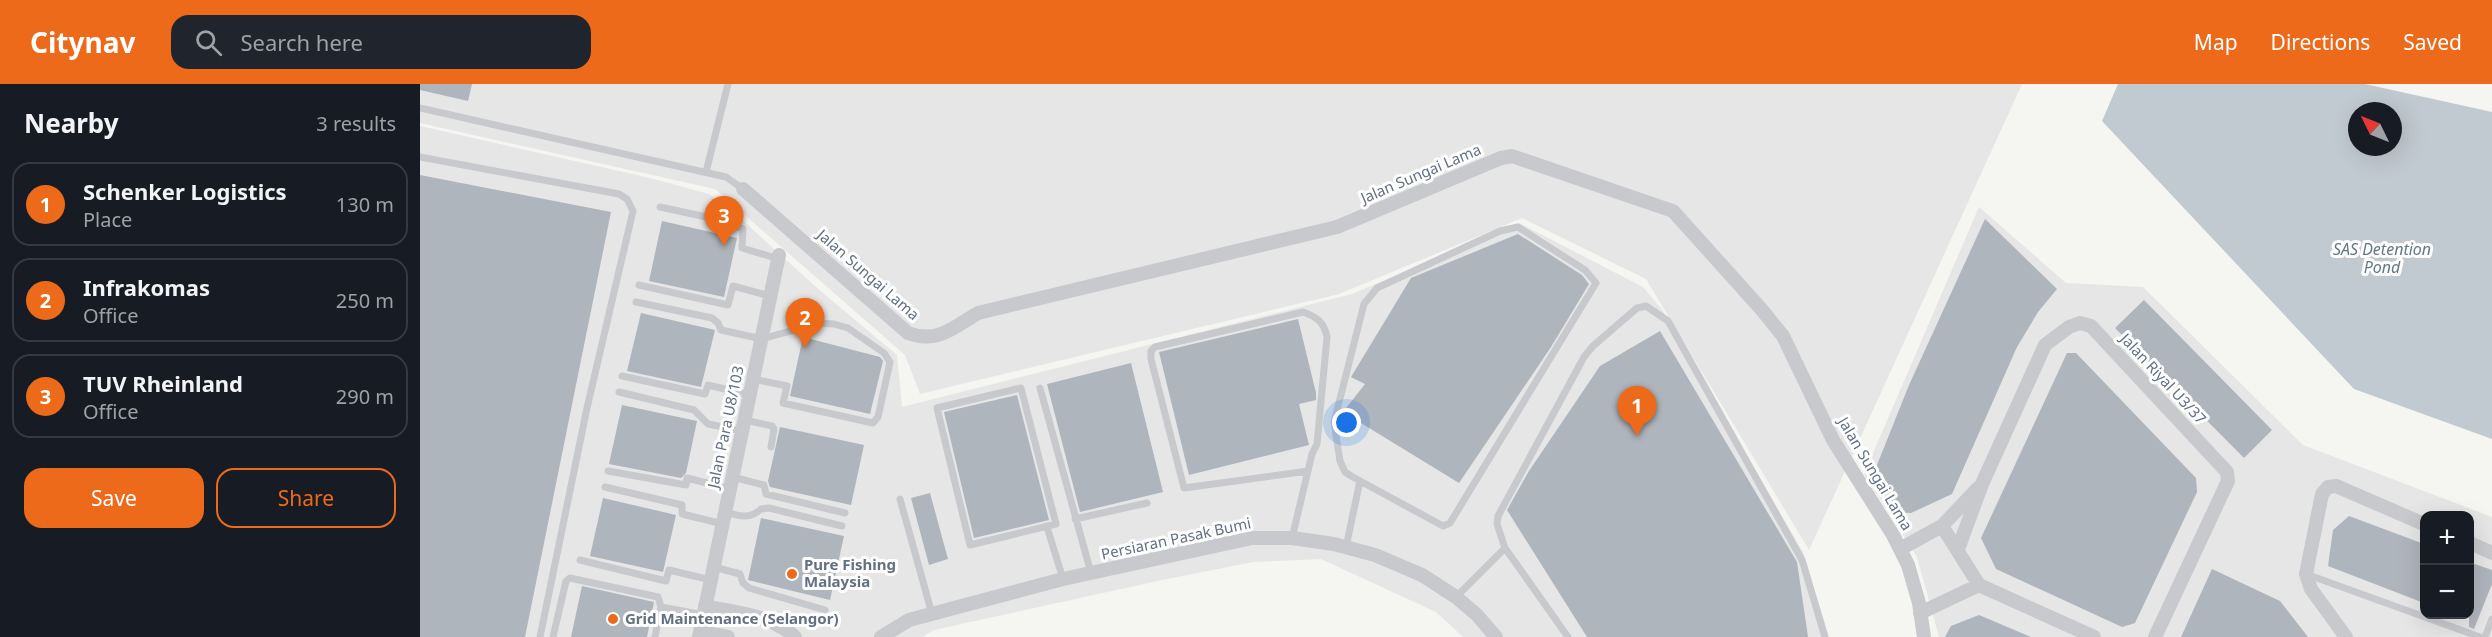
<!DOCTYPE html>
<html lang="en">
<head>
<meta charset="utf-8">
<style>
	:root { --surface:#171b24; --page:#20242c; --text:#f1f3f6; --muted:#9ea1a6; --line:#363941; --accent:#ed6a1a }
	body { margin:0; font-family:"Noto Sans",sans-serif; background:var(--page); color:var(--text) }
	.controls { position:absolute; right:18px; bottom:18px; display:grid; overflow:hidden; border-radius:12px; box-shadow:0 6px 24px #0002 }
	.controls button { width:54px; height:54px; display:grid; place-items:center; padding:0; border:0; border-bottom:2px solid var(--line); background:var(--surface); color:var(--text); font:30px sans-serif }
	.compass { position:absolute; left:1928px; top:18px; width:54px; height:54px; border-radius:50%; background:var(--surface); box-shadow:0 6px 24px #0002; rotate:313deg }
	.you { position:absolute; left:927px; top:339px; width:21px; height:21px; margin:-15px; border:4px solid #fff; border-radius:50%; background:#1a73e8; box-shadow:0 0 0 9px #1a73e833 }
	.badge { display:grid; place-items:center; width:39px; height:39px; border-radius:50%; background:var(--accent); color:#fff; font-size:20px; font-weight:700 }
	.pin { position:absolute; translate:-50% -50px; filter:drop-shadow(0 2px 3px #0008) }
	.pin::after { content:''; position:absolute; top:32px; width:21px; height:18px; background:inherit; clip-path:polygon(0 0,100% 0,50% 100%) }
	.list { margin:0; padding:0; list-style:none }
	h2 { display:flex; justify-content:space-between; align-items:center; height:78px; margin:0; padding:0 24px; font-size:26px }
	h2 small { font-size:20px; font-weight:400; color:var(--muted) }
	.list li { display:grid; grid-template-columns:39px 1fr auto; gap:18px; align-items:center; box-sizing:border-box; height:84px; margin:0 12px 12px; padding:0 12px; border:2px solid var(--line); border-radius:18px }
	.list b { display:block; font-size:22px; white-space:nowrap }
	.list p { margin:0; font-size:20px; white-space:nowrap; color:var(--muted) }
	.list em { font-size:20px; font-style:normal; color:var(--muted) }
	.actions { display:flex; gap:12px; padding:18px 24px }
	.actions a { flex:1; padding:14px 0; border:2px solid var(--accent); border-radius:18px; text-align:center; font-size:21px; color:var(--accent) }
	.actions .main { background:var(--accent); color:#fff }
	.icon { flex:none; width:33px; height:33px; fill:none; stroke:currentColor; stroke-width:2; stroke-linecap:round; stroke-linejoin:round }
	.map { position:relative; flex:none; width:2072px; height:553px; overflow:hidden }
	header { display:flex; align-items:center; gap:36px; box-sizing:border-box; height:84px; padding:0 30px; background:var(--accent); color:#fff }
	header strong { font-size:28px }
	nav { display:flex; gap:33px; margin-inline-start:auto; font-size:21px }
	.search { width:420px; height:54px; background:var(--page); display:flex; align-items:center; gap:15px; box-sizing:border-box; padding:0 21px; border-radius:18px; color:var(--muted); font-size:22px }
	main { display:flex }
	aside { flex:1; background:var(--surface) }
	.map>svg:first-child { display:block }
</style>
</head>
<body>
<header>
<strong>Citynav</strong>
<div class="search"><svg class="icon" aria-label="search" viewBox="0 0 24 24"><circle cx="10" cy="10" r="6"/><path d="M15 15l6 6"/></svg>Search here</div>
<nav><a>Map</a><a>Directions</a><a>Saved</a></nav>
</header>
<main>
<aside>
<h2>Nearby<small>3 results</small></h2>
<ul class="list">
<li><span class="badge">1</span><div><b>Schenker Logistics</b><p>Place</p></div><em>130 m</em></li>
<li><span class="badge">2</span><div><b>Infrakomas</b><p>Office</p></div><em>250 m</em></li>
<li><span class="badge">3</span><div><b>TUV Rheinland</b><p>Office</p></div><em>290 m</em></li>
</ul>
<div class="actions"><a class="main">Save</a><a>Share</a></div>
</aside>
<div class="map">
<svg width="2072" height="553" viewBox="0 0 2072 553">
	<rect width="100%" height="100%" fill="#f5f5f1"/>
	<path fill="#e5e6e5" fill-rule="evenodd" d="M0,0H1602L1389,466L1226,195L1102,134L919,210L500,310L485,271L295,105L0,39Z
		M0,42L230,94L289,110L319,133L397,204L477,271L482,323L932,210L1099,139L1223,203L1243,227L1383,468L1409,553H1043L1016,528L901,475L833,478L742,496L514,546L502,553H0Z
		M1559,123L1646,199L1723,203L1883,361L2072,433V553H1519L1497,473L1444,390ZM2004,432H2050V530H2004Z"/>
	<path fill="#c2cad1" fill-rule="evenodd" d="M1698,0H1945L2072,28V355L1934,305L1682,37ZM1937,27H1973V63H1937Z"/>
	<path fill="#afb5bc" d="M0,0H52L48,17L0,6Z
		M0,91L191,128L105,553H0Z
		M1565,135L1637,205L1618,228L1597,263L1532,410L1491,429L1475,428L1453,391L1489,301Z
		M242,137L317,154L304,213L229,197Z
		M1098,150L1162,191L1169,200L1131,263L1039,399L923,328L945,300L931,293L991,194Z
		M1724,216L1852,346L1824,374L1695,244Z
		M221,229L295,246L281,303L207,287Z
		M878,235L896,309V316L879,320L889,361L769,391L739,268Z
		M1240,247L1377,478L1388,553H1167L1087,426L1109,387L1180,282Z
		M383,253L460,273L463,277L450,330L370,312Z
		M1647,269H1656L1776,394L1777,408L1715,539L1702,543L1576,485L1561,454Z
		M711,279L743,408L660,428L627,300Z
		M597,311L629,436L554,454L524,328Z
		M202,321L277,337L266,389L261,394L189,380Z
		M360,343L444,361L431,421L350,403L348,397Z
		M510,409L528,475L509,481L491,414Z
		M183,414L256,431L243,488L170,472Z
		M1929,432L2004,460V519L1908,482L1913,446Z
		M341,434L424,452L410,516L328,496Z
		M2049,478L2072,486V500L2054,545L2049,543Z
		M1792,485L1860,517L1888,553H1761Z
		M162,502L234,518L227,553H151Z
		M1559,531L1611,553H1525L1531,542Z"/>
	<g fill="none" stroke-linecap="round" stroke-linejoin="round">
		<path stroke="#c7c9cd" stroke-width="7" d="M0,24L306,93L323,105
			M0,73L199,110L207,115L213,127L167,324L120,553
			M286,88L308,0
			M240,123L296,135L323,145L322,164L359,175
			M1098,143L1165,186L1176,199L1030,439L1023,442L931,392L925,388L920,377L914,338L944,220L957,204L1080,147Z
			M219,201L308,221L313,202L350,212
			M216,218L292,234L298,239L301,246L342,255L399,239L414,240L428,244L464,269L470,278L458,333L453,339L363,319L367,302L333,295
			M202,292L285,310L288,301L330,311
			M601,304L636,440L550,461L517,324Z
			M620,304L671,489
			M199,308L274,326L288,340L323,347
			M325,336L352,342L354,345L351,363
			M188,387L266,401L267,394L310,405
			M313,393L344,401L346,410L425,429
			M185,403L262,421V430L303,440
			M480,415L512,530
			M305,428C320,432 329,436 341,425L349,424L422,442
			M655,435L727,419
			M627,443L643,495
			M872,454L892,370L897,360L907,253C904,238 897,233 883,228L735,263L731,267V275L764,404L888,387
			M926,463L940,397
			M1085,464L1077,440L1078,432L1164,273L1173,262L1217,224L1226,222L1248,237L1382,476L1405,553
			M160,476L246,497L249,486L291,496
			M294,483L320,490L323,499L329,504L405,526
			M1886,490L2060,553
			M1036,513L1085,464L1148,553
			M241,523L284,531
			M133,553L146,497L150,494L238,513L241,523L235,553
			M2065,553L2072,535"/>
		<path stroke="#c7c9cd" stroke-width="14" d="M323,105L488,249C517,260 533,244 558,229L917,143L1081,74L1092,72L1253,127L1342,226L1363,252L1413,356L1473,451L1488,481L1499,519L1504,553
			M1522,442L1558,404
			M2050,459L2072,469
			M1480,465L1522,442L1559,501L1500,529
			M1538,465L1562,400L1625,261L1649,243L1660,239L1671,242L1807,388L1808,397L1735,553
			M1559,501L1674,553
			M285,522C316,529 352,531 375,553
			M280,548L308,553
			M279,553L359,171
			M461,553L489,536L643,495L832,454H872L914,460L955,471L1002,491L1036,513L1057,531L1076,553
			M1926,553L1891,505L1886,490L1902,410L1908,403L1916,402L2004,440"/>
	</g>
	<g fill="#ed6a1a" stroke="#fff" stroke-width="2">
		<circle cx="372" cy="490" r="6"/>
		<circle cx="193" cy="535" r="6"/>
	</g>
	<g text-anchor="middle" stroke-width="6" stroke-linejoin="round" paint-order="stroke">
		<g font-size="15" fill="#627084" stroke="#fff">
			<text transform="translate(1001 90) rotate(-23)" y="5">Jalan Sungai Lama</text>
			<text transform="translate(448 191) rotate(41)" y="5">Jalan Sungai Lama</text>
			<text transform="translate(1743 295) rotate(47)" y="5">Jalan Riyal U3/37</text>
			<text transform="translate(306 343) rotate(-78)" y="5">Jalan Para U8/103</text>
			<text transform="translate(1455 390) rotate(59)" y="5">Jalan Sungai Lama</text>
			<text transform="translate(756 455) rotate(-12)" y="5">Persiaran Pasak Bumi</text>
		</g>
		<g font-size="15" font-weight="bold" fill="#627084" stroke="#fff" text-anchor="start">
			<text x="384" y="486">Pure Fishing<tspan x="384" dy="17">Malaysia</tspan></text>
			<text x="205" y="540">Grid Maintenance (Selangor)</text>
		</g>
		<g font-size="16" font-style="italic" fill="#637988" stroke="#fff">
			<text x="1962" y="171">SAS Detention<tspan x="1962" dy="18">Pond</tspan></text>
		</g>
	</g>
</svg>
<div class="controls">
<button>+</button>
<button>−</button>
</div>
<svg class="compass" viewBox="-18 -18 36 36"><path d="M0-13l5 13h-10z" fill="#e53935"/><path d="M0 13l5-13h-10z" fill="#9ea1a6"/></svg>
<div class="you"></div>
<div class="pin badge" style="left:1217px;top:352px">1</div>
<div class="pin badge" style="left:385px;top:264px">2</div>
<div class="pin badge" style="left:304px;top:162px">3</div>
</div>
</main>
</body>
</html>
